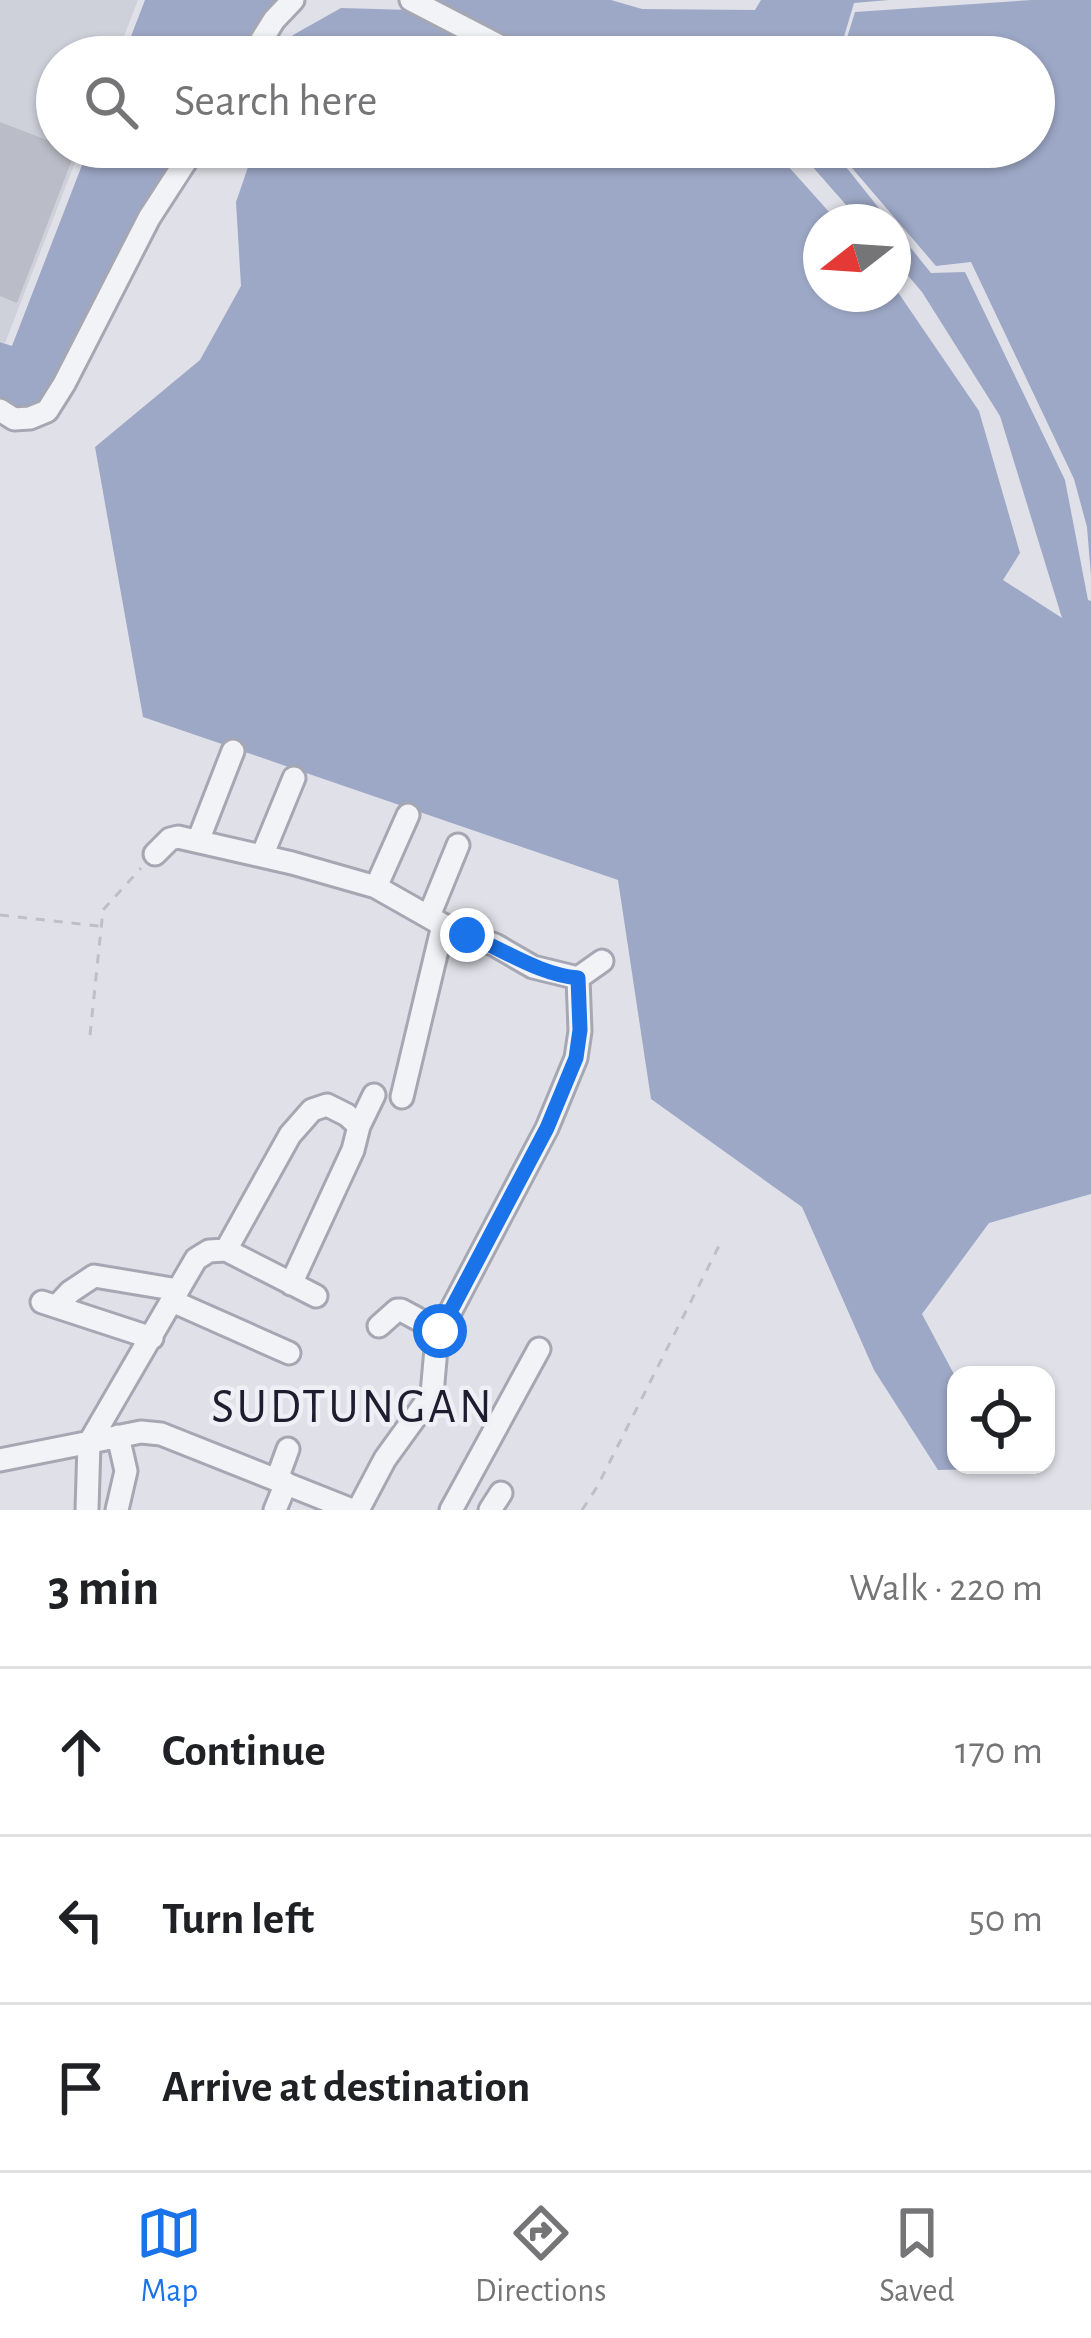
<!DOCTYPE html>
<html lang="en">
<head>
<meta charset="utf-8">
<style>
	:root { --surface:#fff; --page:#f6f6f6; --text:#202124; --muted:#757577; --line:#e0e0e0; --accent:#1a73e8 }
	body { margin:0; font-family:"Alegreya Sans",sans-serif; background:var(--page); color:var(--text) }
	.controls { position:absolute; right:36px; bottom:36px; display:grid; overflow:hidden; border-radius:24px; box-shadow:0 3px 9px #0004 }
	.controls button { width:108px; height:108px; display:grid; place-items:center; padding:0; border:0; border-bottom:3px solid var(--line); background:var(--surface); color:var(--text); font:60px sans-serif }
	.compass { position:absolute; left:803px; top:204px; width:108px; height:108px; border-radius:50%; background:var(--surface); box-shadow:0 3px 9px #0004; rotate:253deg }
	.stop { position:absolute; width:36px; height:36px; margin:-27px; border:9px solid #1a73e8; border-radius:50%; background:#fff }
	.stop.end { background:#1a73e8; border-color:#fff; box-shadow:0 3px 12px #0008 }
	.list { margin:0; padding:0; list-style:none }
	h2 { display:flex; justify-content:space-between; align-items:center; height:156px; margin:0; padding:0 48px; font-size:51px }
	h2 small { font-size:39px; font-weight:400; color:var(--muted) }
	.list li { display:grid; grid-template-columns:78px 1fr auto; gap:36px; align-items:center; box-sizing:border-box; height:168px; padding:0 48px; border-top:3px solid var(--line) }
	.list b { display:block; font-size:45px; white-space:nowrap }
	.list em { font-size:39px; font-style:normal; color:var(--muted) }
	.icon { flex:none; width:66px; height:66px; fill:none; stroke:currentColor; stroke-width:2; stroke-linecap:round; stroke-linejoin:round }
	.map { position:relative; flex:none; width:1091px; height:1510px; overflow:hidden }
	.search { position:absolute; background:var(--surface); box-shadow:0 3px 9px #0004; left:36px; right:36px; top:36px; height:132px; display:flex; align-items:center; gap:30px; box-sizing:border-box; padding:0 42px; border-radius:66px; color:var(--muted); font-size:45px }
	.sheet { height:660px; background:var(--surface) }
	nav { display:flex; justify-content:space-around; align-items:center; box-sizing:border-box; height:168px; border-top:3px solid var(--line); background:var(--surface); font-size:33px; color:var(--muted) }
	nav a { display:grid; justify-items:center; gap:6px }
	nav .on { color:var(--accent) }
	.map>svg:first-child { display:block }
</style>
</head>
<body>
<div class="map">
<svg width="1091" height="1510" viewBox="0 0 1091 1510">
	<rect width="100%" height="100%" fill="#e0e1e8"/>
	<path fill="#ced0da" d="M0,0H138L116,57H57V147H81L5,343L0,341Z"/>
	<path fill="#9da8c6" d="M145,0H281L242,57H123Z
		M435,0H611L642,9L755,10L761,0H889L854,3L838,57H542Z
		M1032,0H1091V576L1087,527L1074,479L971,262L936,266L834,147H1034V57H841L855,12Z
		M341,8L410,10L492,57H285L293,35Z
		M89,147H187L43,406C27,409 13,411 0,399V342L12,346Z
		M255,147H771L838,222H821V294H893V285L979,411L1020,553L1003,580L1062,618L1000,416L922,292L893,258V226L931,273L965,272L1065,480L1088,600L1091,601V1194L989,1223L922,1314L956,1378V1465H982L983,1469L938,1470L874,1370L802,1207L651,1099L618,880L143,717L95,447L200,360L241,286L236,202Z
		M805,147H830L890,222H861L804,157Z"/>
	<path fill="#babcc7" d="M0,122L57,144V147L75,152L17,303L0,296Z"/>
	<g fill="none" stroke-linecap="round" stroke-linejoin="round">
		<g stroke="#a5a7b2" stroke-width="27">
			<path id="minor" d="M411,0L521,57
				M251,57L274,20L293,0
				M0,410L14,419L30,418L47,411L64,384L149,218L195,147
				M198,841L233,751
				M155,854L170,839L178,837L292,863L376,887L443,925L495,945L533,967L578,978L602,961
				M262,856L294,778
				M376,887L408,815
				M429,916L458,845
				M402,1097L443,925
				M359,1126L374,1095
				M226,1250L290,1135L312,1110L327,1105L347,1115L359,1126L353,1150L291,1284
				M172,1301L289,1353
				M42,1302L152,1338
				M57,1306L70,1292L94,1276L178,1290
				M379,1326L397,1310H401L440,1331
				M0,1460L141,1432L161,1434L352,1510
				M277,1479L288,1449
				M87,1510L89,1443L196,1259L209,1251L226,1250L316,1296
				M117,1510L126,1471L118,1436
				M275,1510L286,1483
				M358,1510L385,1459L432,1394L437,1337L547,1128L576,1058L580,1031L578,978
				M451,1510L539,1349
				M490,1510L501,1493"/>
		</g>
		<path stroke="#bebfc7" stroke-width="3" stroke-dasharray="9 9" stroke-linecap="butt" d="M0,915L99,926
			M90,1035L103,910L141,868
			M582,1510L597,1487L722,1240"/>
		<use href="#minor" stroke="#f2f3f7" stroke-width="21"/>
	</g>
	<g fill="none" stroke-linecap="round" stroke-linejoin="round">
		<path stroke="#1a73e8" stroke-width="15" d="M440,1331L547,1128L576,1058L580,1030L578,978C537,974 504,949 467,935"/>
	</g>
	<g text-anchor="middle" stroke-width="9" stroke-linejoin="round" paint-order="stroke">
		<g font-size="48" letter-spacing="3" fill="#1c1e2f" stroke="#eff0f6">
			<text x="353" y="1422">SUDTUNGAN</text>
		</g>
	</g>
</svg>
<div class="controls">
<button><svg class="icon" aria-label="locate" viewBox="0 0 24 24"><circle cx="12" cy="12" r="6"/><path d="M12 2v4M12 18v4M2 12h4M18 12h4"/></svg></button>
</div>
<svg class="compass" viewBox="-18 -18 36 36"><path d="M0-13l5 13h-10z" fill="#e53935"/><path d="M0 13l5-13h-10z" fill="#757577"/></svg>
<div class="stop" style="left:440px;top:1331px"></div>
<div class="stop end" style="left:467px;top:935px"></div>
<div class="search"><svg class="icon" aria-label="search" viewBox="0 0 24 24"><circle cx="10" cy="10" r="6"/><path d="M15 15l6 6"/></svg>Search here</div>
</div>
<section class="sheet">
<h2>3 min<small>Walk · 220 m</small></h2>
<ul class="list">
<li><svg class="icon" aria-label="ahead" viewBox="0 0 24 24"><path d="M12 20V5M6 11l6-6 6 6"/></svg><div><b>Continue</b></div><em>170 m</em></li>
<li><svg class="icon" aria-label="left" viewBox="0 0 24 24"><path d="M17 20v-9H6M10 6l-5 5 5 5"/></svg><div><b>Turn left</b></div><em>50 m</em></li>
<li><svg class="icon" aria-label="arrive" viewBox="0 0 24 24"><path d="M6 21V4h12l-3 4 3 4H6"/></svg><div><b>Arrive at destination</b></div></li>
</ul>
</section>
<nav>
<a class="on"><svg class="icon" aria-label="map" viewBox="0 0 24 24"><path d="M3 6l6-2 6 2 6-2v14l-6 2-6-2-6 2zM9 4v14M15 6v14"/></svg>Map</a>
<a><svg class="icon" aria-label="directions" viewBox="0 0 24 24"><path d="M12 3l9 9-9 9-9-9zM9 14v-3h6M13 9l2 2-2 2"/></svg>Directions</a>
<a><svg class="icon" aria-label="saved" viewBox="0 0 24 24"><path d="M7 4h10v16l-5-4-5 4z"/></svg>Saved</a>
</nav>
</body>
</html>
